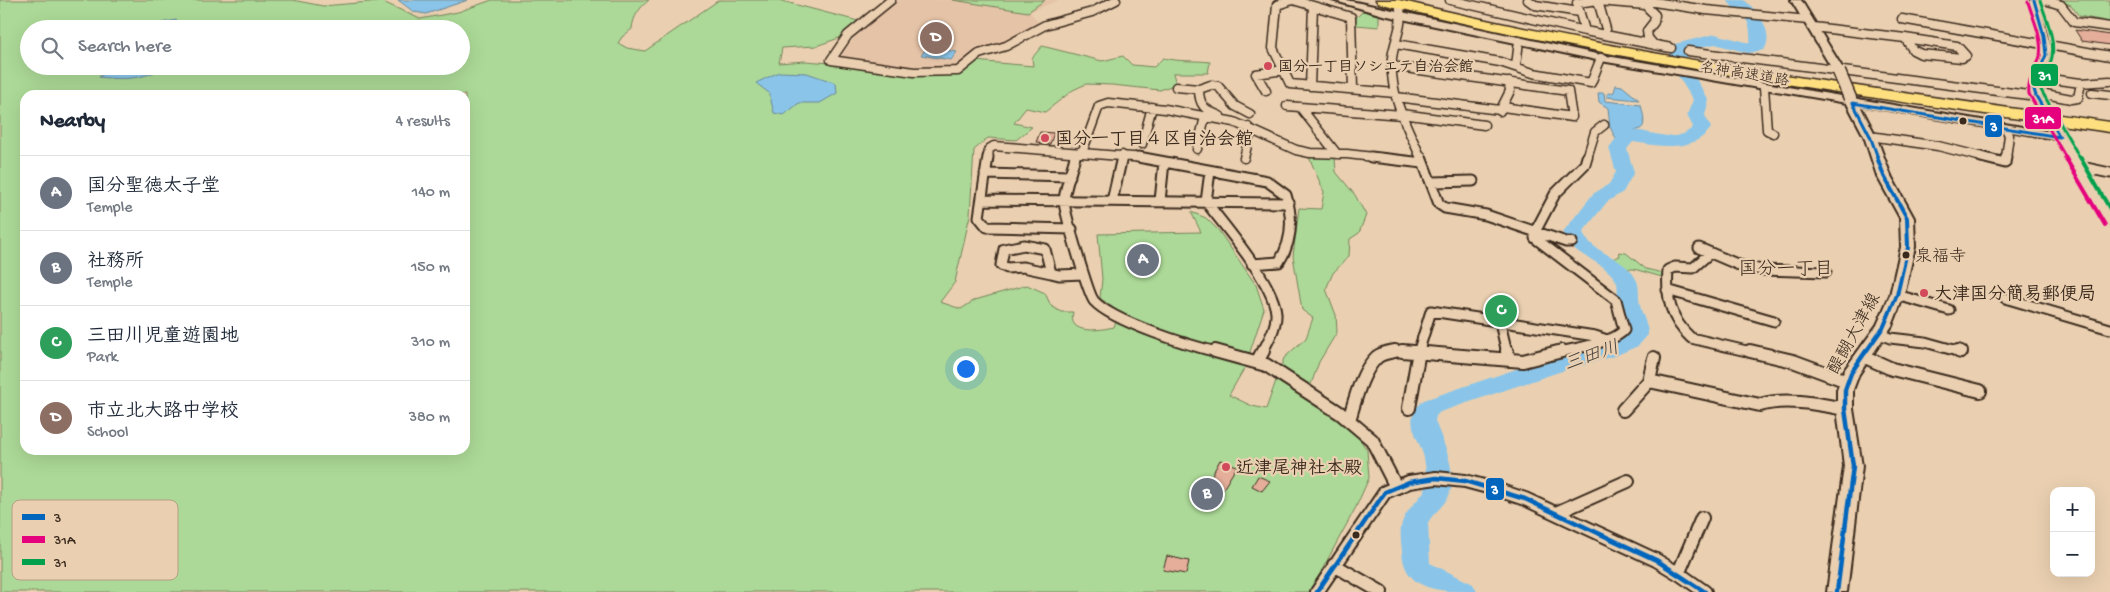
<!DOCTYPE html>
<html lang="en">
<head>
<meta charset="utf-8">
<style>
	:root { --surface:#fff; --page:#f2f2f3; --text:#1f2937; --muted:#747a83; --line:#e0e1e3; --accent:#d1495b }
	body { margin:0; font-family:"Gochi Hand","Klee One",sans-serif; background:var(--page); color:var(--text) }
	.controls { position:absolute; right:15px; bottom:15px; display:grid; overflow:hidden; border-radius:10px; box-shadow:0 5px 20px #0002 }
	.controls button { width:45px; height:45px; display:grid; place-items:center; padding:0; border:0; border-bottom:1px solid var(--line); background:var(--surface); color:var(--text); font:25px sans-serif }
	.you { position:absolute; left:965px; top:368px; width:18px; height:18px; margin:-12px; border:4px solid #fff; border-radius:50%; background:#1a73e8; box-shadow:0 0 0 8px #1a73e833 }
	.badge { display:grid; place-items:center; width:32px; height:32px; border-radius:50%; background:var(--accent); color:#fff; font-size:16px; font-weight:700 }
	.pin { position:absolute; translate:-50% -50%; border:2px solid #fff; box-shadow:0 1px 5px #0006 }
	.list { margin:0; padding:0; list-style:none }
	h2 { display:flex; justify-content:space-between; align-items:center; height:65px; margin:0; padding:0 20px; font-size:21px }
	h2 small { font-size:16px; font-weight:400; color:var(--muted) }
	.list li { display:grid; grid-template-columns:32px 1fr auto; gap:15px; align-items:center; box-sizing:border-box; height:75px; padding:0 20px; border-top:1px solid var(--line) }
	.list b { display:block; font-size:19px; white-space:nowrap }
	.list p { margin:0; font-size:16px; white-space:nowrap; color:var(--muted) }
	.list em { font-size:16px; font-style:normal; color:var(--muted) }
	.icon { flex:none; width:28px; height:28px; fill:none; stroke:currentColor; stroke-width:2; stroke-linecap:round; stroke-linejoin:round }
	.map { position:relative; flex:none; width:2110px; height:592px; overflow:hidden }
	.search { position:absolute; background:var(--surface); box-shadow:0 5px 20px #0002; left:20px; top:20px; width:450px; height:55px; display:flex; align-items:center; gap:12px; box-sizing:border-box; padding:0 18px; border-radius:28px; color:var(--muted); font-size:19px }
	.panel { position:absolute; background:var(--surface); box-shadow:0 5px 20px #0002; left:20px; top:90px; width:450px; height:365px; border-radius:15px }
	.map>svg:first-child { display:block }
</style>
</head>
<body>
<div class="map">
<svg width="2110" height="592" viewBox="0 0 2110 592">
	<rect width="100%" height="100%" fill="#ead0b1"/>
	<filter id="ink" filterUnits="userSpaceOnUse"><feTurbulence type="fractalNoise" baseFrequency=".02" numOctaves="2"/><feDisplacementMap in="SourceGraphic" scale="10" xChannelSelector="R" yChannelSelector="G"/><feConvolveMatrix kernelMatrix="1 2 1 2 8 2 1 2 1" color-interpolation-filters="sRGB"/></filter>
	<g filter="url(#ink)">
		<path fill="#e5c3a7" d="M897,0H1059L1030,12L1041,25L958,68H917L841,56L857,34Z"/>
		<path fill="#acd997" stroke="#74825a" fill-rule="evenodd" d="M0,0H292L323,6L381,1L420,19L458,12L492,0H649C639,8 633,17 632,29L622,37L618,43L627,48L645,51L719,0H778L858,21L842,37L816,46L782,48L779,63L805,61L962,73L974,61L1033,66L1032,58L1042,46L1102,61L1123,56L1132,65L1154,67L1163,58C1180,62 1193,60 1210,62L1208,73H1173L1176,84L1160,90L1112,85L1086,84L1073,90L1045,112L1026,108L1014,123L1032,127L1016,140L988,138L974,150L970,215L955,282L940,302L961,309L975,300L1027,285L1045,293L1051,306L1061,312H1073C1067,336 1100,330 1114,327L1119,312L1100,298L1102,279L1098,234L1201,232L1191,212L1206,218L1219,231L1256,285L1264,309L1245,367L1229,395L1252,406L1266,409L1284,358L1306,338L1313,318L1302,310L1293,256L1299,208L1321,209L1324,192L1309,157L1335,158L1336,172L1355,195L1366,215L1359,233L1350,239L1349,256L1333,273L1326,289L1336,315L1337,332L1319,362L1310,387L1309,401L1354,430L1367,450L1369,478L1356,507L1310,592H0ZM29,29H461V66H29ZM25,95H465V450H25Z
			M953,0H1045L1028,12Z
			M2057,0H2110V22L2079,16L2071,5Z
			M1363,11L1379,15V27L1356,25V18Z
			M1619,252L1626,253L1646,269L1663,273L1662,277L1634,269H1621L1612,259L1620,256Z
			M1501,297L1514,298L1518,321L1487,317L1486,306L1489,302Z"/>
		<path fill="#8ac5e9" stroke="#6a8798" d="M398,0H468L426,14L414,12Z
			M176,20L189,29H132Z
			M928,47L957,52L951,60L921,55Z
			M115,66H165C145,80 122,80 99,77Z
			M779,72L807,73L836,83L837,93L820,103H799L784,115L774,113L769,93L756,83Z
			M1616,85L1622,86L1639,100L1607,97V94L1614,92Z
			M1598,93H1604L1605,101L1641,105C1650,140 1636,122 1623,140L1616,139L1610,127L1608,108L1599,102Z"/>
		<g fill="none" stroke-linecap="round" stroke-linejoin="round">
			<path stroke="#6a8798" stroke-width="3" d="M1618,148L1621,136"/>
			<path fill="#8ac5e9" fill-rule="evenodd" d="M1727,0H1744C1758,10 1775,33 1764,50L1748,53L1715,44L1687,50L1685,52L1691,71L1709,100L1705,115L1711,128C1693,153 1659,146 1633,142L1627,149L1634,172L1623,192L1607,202L1583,232C1591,254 1626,256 1637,281C1640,289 1638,297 1640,305C1642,315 1648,324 1648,335L1638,346L1617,355L1559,372L1440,412L1436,416L1435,421C1443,443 1461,476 1447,499C1442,508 1432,514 1428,523L1430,563L1473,584L1477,592C1442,592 1404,592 1402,551C1401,541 1399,529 1403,520C1409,506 1421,499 1427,486C1426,477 1426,467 1424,458C1418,434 1401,420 1424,400L1543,360L1601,344L1626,332C1625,322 1620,315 1618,306C1616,297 1620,286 1615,279C1601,258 1572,258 1563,232L1593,194L1609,184L1616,172L1609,148C1613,142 1619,134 1625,132C1643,125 1673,148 1693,127L1687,115L1693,100L1675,71L1669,52L1675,44L1715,34L1750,43C1752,12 1740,19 1727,0Z"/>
		</g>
		<path fill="#e4ae9a" stroke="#3b2a1e" d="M2075,30L2110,35V45L2082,41Z
			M1040,132L1054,133L1050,144L1036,142Z
			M1134,255H1151L1152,266L1135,265Z
			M1220,460L1237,466L1211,509L1192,500L1204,480L1208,482Z
			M1258,476L1270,481L1262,491L1252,486Z
			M1167,556L1189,561L1186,574L1163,570Z"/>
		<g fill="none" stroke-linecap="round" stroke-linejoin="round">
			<g stroke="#3b2a1e" stroke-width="11">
				<path id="minor-far2" d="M891,0L848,35L831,60L914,72L958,71L979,54L1006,46L1045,25L1092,12L1116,0
					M1450,0L1585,31L1577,3L1598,0
					M1528,0L1535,5L1579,12
					M1641,0L1706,10L1808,20
					M2045,0L2061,5L2074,22L2110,27
					M1642,2L1655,15L1654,22L1647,31L1648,38L1654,45
					M1400,9C1403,27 1394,41 1392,58C1389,95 1407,126 1421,158
					M1902,19L2110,56
					M1813,27L1905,38
					M1606,29L1598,1L1646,5
					M1585,31L1671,48
					M1905,38L1957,46L1966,56L1962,58L1921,54L1913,50Z
					M1396,44L1500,62L1533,73L1591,83L1601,58
					M1688,51L2036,96
					M1392,66L1568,91L1572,117L1503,107
					M1516,66L1519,41
					M2050,79L2081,83
					M1310,86L1313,7
					M1176,87L1199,89L1211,85L1218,86L1235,106L1250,114
					M1764,87L1767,130L1773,133
					M1199,89C1199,106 1205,110 1220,116
					M1353,89L1351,17L1293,0L1277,5L1273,48L1290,84L1395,93
					M1266,91L1256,74L1284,70
					M2035,92L2071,99L2078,98L2081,83L2110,81
					M2092,93L2110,95
					M1396,97L1500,110
					M1287,106L1402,115
					M1300,107L1337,154
					M1500,111L1510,91L1509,82
					M1402,114L1484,125
					M1870,136L1938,146L1986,158
					M1142,144L1152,107
					M1197,149L1205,117
					M988,158L989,149L994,146L1145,158
					M1074,158L1075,155L1083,150L1099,106L1108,103L1165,109L1234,122L1296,150L1310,153L1347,154L1382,158
					M1121,158L1122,155
					M1244,158L1250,134L1248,127
					M1587,158L1595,132L1604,125
					M2006,158L2009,135L2006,129"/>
			</g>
			<g stroke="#3b2a1e" stroke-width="13">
				<path id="minor-far1" d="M988,157L979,217L987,227L1072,229
					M1075,157C1072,169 1064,190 1064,202C1065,213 1088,294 1094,301C1113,322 1191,346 1221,353
					M1138,157L1267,181L1286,195C1293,218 1292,242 1279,262L1252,264
					M1371,157L1423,163
					M1421,157L1439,204L1445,208L1486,215L1566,242H1572
					M1981,157L2005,163L2006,157
					M2077,166L2110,173
					M1210,171L1206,202C1225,226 1274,284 1276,313C1277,327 1268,341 1262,353
					M985,174L1070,176
					M1432,182L1473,181
					M982,200L1289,203
					M1112,201L1122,157
					M1160,201L1164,162
					M1024,245L1045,249L1051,273L1023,267L1007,268L1001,265L1004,249Z
					M1699,248L1739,265L1762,270L1826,272
					M1710,253L1693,268L1675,267L1668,270C1666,297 1670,319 1691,338L1755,353
					M1051,273L1059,275L1083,274
					M1667,290L1774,321
					M1897,295L1949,310
					M2005,298L2110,329
					M1500,323L1507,353
					M1879,334L1890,338L1925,342L1961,352
					M1387,353L1398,351L1417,353
					M1418,353L1431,311L1595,336L1607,340
					M1557,353C1573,348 1614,343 1624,330L1616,300L1535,238V232L1555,194L1585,164L1587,157"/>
			</g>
			<g stroke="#3b2a1e" stroke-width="16">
				<path id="minor" d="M1215,351L1266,365L1340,413L1372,440L1395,485
					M1402,351L1523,361L1562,351
					M1507,351L1509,360
					M1750,351L1793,361L1847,381
					M1958,351L1961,352
					M1863,356L1892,369L1980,391
					M1654,358L1649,381L1760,405C1785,397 1819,404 1845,409
					M1257,362L1263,351
					M1409,408L1419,351
					M1623,410L1649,381
					M1349,420C1355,401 1361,372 1377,357C1382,353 1389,352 1395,351
					M1556,513L1628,481
					M1334,565L1381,592
					M1679,572L1702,518
					M1317,592L1385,492L1409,482L1436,478L1465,481L1495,489L1525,499L1656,560L1681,575L1705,592"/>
			</g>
			<g stroke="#3b2a1e" stroke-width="4">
				<path id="tertiary" d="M1332,0H1346L1601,55L2052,132V129H2060L2110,212V225L2104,222L2056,139L1601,61L1383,15Z
					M2030,0H2038L2042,16L2041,18H2035L2034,16Z
					M2042,65L2047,68L2038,86L2042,98L2037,101L2032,98L2028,86L2037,68Z"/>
			</g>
			<g stroke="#3b2a1e" stroke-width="4">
				<path id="secondary" d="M1791,0H1801L1845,72L1843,74H1835Z
					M1850,94L1856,98L1876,136L1891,176L1914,218L1915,247L1904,295L1892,326L1859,374L1853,390V409L1862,466L1847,592H1827L1844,466L1837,409V390L1845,369L1877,325L1890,295L1901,247L1900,218L1877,176L1864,136L1844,98Z"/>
			</g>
			<g stroke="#3b2a1e" stroke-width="3">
				<path id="motorway" d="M1376,0H1399C1633,57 1872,89 2110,122V132C1864,97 1619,63 1378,3Z"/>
			</g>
			<use href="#minor-far2" stroke="#ead0b1" stroke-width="8"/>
			<use href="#minor-far1" stroke="#ead0b1" stroke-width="9"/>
			<use href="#minor" stroke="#ead0b1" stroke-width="12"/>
			<use href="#tertiary" fill="#ead0b1" fill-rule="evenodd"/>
			<use href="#secondary" fill="#ead0b1" fill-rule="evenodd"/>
			<use href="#motorway" fill="#fedf80" fill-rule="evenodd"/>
			<g stroke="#3b2a1e" stroke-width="12" stroke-linecap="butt">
				<path id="tertiary-bridge" d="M2038,16L2046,48L2042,68
					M2037,98L2056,130"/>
			</g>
			<g stroke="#3b2a1e" stroke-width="15" stroke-linecap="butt">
				<path id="secondary-bridge" d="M1839,72L1850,98"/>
			</g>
			<use href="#tertiary-bridge" stroke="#ead0b1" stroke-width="9"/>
			<use href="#secondary-bridge" stroke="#ead0b1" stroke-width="12"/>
			<g stroke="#ead0b1" stroke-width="6">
				<path id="bus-1-far2" d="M2034,0L2044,36L2046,55L2033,86L2036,96L2060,137
					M1853,103L2060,137
					M1853,103L1870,136L1878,158"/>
			</g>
			<g stroke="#ead0b1" stroke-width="8">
				<path id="bus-1-far1" d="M1865,353L1884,326L1897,295L1908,247L1907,218L1884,176L1877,157"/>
			</g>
			<g stroke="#ead0b1" stroke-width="8">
				<path id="bus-1" d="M1317,592L1385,492L1409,482L1436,478L1465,481L1525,499L1656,560L1705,592
					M1837,592L1853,466L1845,409V390L1851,373L1866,351"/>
			</g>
			<g stroke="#ead0b1" stroke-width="6">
				<path id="bus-2-far1" d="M2028,2C2033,19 2043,38 2040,56C2037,70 2027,79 2029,94L2066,158"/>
			</g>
			<g stroke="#ead0b1" stroke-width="8">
				<path id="bus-2" d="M2065,157L2105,225"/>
			</g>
			<g stroke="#ead0b1" stroke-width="6">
				<path id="bus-3-far1" d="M2040,0C2046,19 2057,41 2051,61C2048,71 2041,79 2041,90L2080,158"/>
			</g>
			<g stroke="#ead0b1" stroke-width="8">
				<path id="bus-3" d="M2080,157L2110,209"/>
			</g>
			<use href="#bus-1-far2" stroke="#0065bd" stroke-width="3"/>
			<use href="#bus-1-far1" stroke="#0065bd" stroke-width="4"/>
			<use href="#bus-1" stroke="#0065bd" stroke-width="4.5"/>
			<use href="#bus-2-far1" stroke="#e5007d" stroke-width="3"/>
			<use href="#bus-2" stroke="#e5007d" stroke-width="4"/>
			<use href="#bus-3-far1" stroke="#03a04e" stroke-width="3"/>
			<use href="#bus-3" stroke="#03a04e" stroke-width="4"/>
		</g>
	</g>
	<g fill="#d1495b" stroke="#ead0b1" stroke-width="2">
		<circle cx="1268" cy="66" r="5"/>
		<circle cx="1045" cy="138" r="5"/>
		<circle cx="1924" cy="293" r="5"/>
		<circle cx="1226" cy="467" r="5"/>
	</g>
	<g fill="#3b2a1e" stroke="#ead0b1" stroke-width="2">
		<circle cx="1963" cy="121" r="4.5"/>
		<circle cx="1906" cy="255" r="4.5"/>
		<circle cx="1356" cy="535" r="4.5"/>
	</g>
	<g text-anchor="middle" stroke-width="4.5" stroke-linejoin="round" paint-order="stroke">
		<g font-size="15" font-weight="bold" fill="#3b2a1e" stroke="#ead0b1" text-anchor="start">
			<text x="1278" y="71">国分一丁目ソシエテ自治会館</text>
		</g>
		<g font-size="15" fill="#3b2a1e" stroke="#ead0b1">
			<text transform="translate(1745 73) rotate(9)" y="5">名神高速道路</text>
		</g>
		<g font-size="17" fill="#3b2a1e" stroke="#ead0b1" text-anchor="start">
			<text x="1915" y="261">泉福寺</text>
		</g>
		<g font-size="18" font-weight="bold" fill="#3b2a1e" stroke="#ead0b1" text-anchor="start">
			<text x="1055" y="144">国分一丁目４区自治会館</text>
			<text x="1934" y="299">大津国分簡易郵便局</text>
			<text x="1236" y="473">近津尾神社本殿</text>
		</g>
		<g font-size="18" fill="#3b2a1e" stroke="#ead0b1">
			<text transform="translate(1853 333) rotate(-61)" y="6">醍醐大津線</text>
		</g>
		<g font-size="19" fill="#3b2a1e" stroke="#ead0b1">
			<text x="1786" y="274">国分一丁目</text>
		</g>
		<g font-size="19" font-style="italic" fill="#47413c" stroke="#ead0b1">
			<text transform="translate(1591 354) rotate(-19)" y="7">三田川</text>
		</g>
	</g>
	<rect x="12" y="500" width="166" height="80" rx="8" fill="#ead0b1" stroke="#b69e85" stroke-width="1"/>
	<rect x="22" y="514" width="23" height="6" fill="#0065bd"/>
	<rect x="22" y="536" width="23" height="7" fill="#e5007d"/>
	<rect x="22" y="559" width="23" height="6" fill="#03a04e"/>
	<g font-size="14" fill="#3b2a1e">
		<text x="54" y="522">3</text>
		<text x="54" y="544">31A</text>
		<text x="54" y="567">31</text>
	</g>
	<g stroke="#ead0b1" stroke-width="2">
		<rect x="2030" y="63" width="29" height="24" rx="5" fill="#03a04e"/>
		<rect x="2024" y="106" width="38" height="24" rx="5" fill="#e5007d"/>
		<rect x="1984" y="114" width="19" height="24" rx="5" fill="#0065bd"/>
		<rect x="1485" y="477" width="20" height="24" rx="5" fill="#0065bd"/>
	</g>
	<g font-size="14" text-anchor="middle" font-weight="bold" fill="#fff">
		<text x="2045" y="80">31</text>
		<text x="2043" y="123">31A</text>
		<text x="1994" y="131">3</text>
		<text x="1495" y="494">3</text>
	</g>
</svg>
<div class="controls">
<button>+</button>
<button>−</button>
</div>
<div class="you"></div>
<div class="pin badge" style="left:1143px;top:260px;background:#6b7280">A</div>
<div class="pin badge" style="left:1207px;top:494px;background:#6b7280">B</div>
<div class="pin badge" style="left:1501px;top:311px;background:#2e9e5b">C</div>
<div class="pin badge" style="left:936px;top:38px;background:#8d6e63">D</div>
<div class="search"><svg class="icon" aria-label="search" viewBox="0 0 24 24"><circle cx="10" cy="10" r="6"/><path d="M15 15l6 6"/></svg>Search here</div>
<section class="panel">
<h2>Nearby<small>4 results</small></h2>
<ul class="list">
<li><span class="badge" style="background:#6b7280">A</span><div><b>国分聖徳太子堂</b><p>Temple</p></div><em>140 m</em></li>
<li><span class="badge" style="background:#6b7280">B</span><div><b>社務所</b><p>Temple</p></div><em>150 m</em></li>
<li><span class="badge" style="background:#2e9e5b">C</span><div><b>三田川児童遊園地</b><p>Park</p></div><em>310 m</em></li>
<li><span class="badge" style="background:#8d6e63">D</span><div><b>市立北大路中学校</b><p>School</p></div><em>380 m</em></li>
</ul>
</section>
</div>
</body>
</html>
